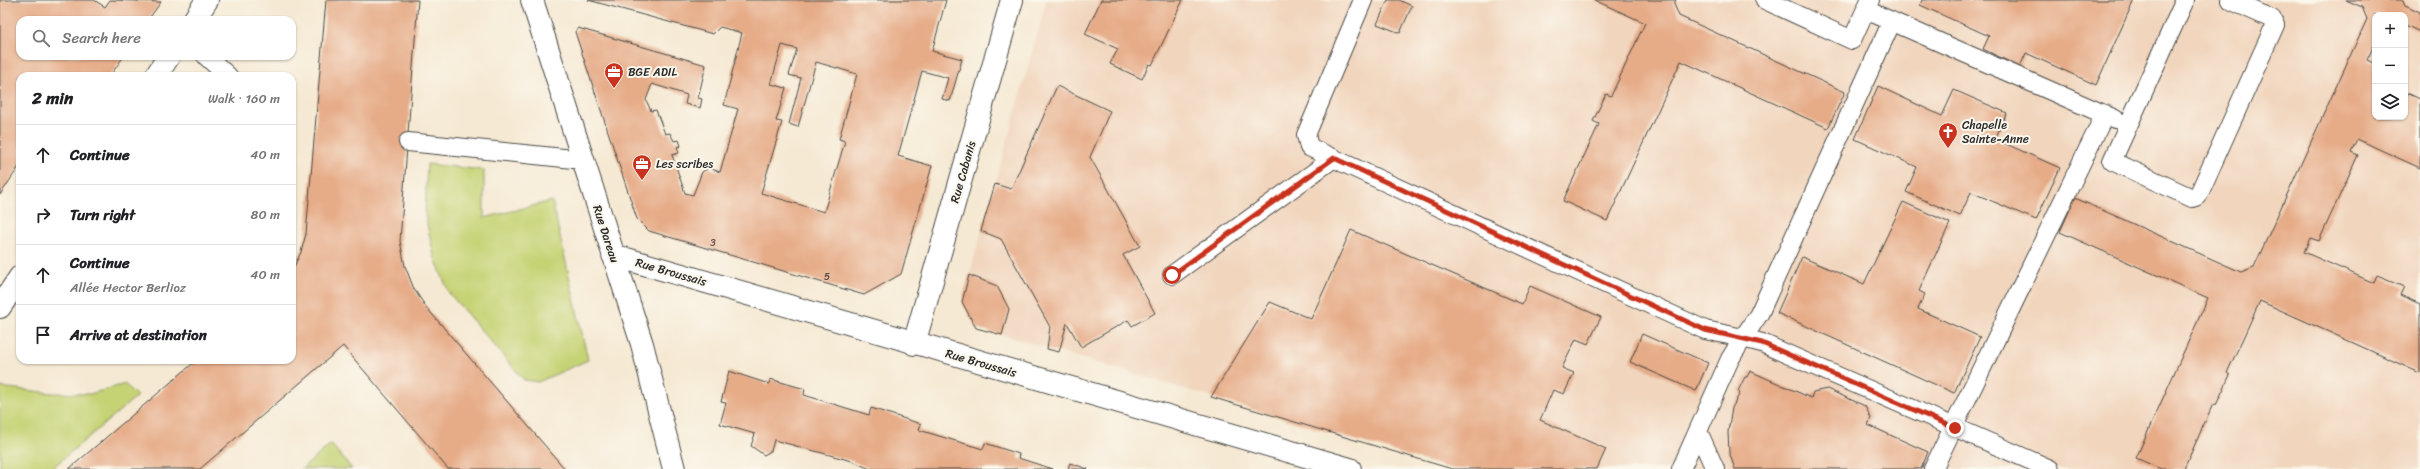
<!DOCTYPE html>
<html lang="en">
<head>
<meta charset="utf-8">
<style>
	:root { --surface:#fff; --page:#f6f6f6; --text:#202124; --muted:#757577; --line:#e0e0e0 }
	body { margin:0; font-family:Sriracha,sans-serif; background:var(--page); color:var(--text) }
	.controls { position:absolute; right:12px; top:12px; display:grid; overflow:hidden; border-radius:8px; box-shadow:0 1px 3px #0004 }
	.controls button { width:36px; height:36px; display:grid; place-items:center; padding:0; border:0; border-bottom:1px solid var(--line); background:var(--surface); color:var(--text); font:20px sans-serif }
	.stop { position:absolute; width:12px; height:12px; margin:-9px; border:3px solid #c8321e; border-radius:50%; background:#fff }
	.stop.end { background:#c8321e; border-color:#fff; box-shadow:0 1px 4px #0008 }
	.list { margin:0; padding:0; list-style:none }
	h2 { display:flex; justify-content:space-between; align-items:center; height:52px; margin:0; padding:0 16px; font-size:17px }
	h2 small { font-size:13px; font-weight:400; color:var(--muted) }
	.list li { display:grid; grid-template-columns:26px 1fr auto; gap:12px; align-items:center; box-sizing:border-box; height:60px; padding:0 16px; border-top:1px solid var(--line) }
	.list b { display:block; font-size:15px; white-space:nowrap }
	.list p { margin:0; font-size:13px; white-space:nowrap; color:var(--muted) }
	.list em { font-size:13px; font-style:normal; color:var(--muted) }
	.icon { flex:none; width:22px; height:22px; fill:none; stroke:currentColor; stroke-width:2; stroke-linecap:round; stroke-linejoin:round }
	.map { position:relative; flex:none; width:2420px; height:469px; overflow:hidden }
	.search { position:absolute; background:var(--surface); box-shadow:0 1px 3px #0004; left:16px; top:16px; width:280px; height:44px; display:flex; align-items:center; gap:10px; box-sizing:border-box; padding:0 14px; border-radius:12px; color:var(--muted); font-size:15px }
	.panel { position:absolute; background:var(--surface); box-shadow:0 1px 3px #0004; left:16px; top:72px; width:280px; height:292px; border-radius:12px }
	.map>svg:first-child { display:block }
</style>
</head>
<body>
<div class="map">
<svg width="2420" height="469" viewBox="0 0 2420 469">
	<rect width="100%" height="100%" fill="#fbf7ec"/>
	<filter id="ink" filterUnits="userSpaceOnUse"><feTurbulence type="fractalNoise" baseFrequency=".025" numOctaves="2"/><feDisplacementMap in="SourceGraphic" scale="8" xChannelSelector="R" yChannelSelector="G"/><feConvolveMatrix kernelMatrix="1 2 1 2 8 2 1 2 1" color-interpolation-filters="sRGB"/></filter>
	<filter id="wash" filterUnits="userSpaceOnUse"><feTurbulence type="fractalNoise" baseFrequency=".012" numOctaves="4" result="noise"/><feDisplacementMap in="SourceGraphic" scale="16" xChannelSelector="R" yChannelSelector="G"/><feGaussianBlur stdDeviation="0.9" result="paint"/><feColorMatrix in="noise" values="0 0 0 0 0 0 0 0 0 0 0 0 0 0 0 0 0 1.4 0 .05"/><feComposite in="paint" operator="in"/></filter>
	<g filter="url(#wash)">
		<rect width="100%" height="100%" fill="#f5e9d3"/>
		<path fill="#f1d5bd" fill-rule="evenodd" d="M1047,0H2420V469H1454L976,327L962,301ZM2375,15H2405V117H2375Z"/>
		<path fill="#c6d374" stroke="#787f50" d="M427,164L484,170V218L552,201L588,360L538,382L524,380L449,293L434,256L425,215Z
			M125,384L137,396L51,469H0V387L51,393L90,394Z
			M331,444L352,469H302Z"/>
		<g id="blocks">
			<path fill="#e6ab87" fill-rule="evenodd" d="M0,0H94L105,7L110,0L161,2L148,20H20V56H124L110,76H20V165L0,195Z
				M326,0H418L400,241L405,266L414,289L426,307L565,469H448L343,346L200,469H69L197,360H292V271L301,252L306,234Z
				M588,0H946L932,51L962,59L950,101L942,99L948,78L922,71L898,156L932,166L901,274L864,295L649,231L637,219L575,32L578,28L706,65L698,98L702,99L700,108L685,104L687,95L652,84L646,100L651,111L656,110L665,134L670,133L674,141L679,140L681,146L677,147L679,153L672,155L685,193L693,195L702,172L709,168L720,172L738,109L724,105L742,33L720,27L713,34ZM782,45L797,49L789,75L801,78L789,124L798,127L816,62L857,74L839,139L845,141L824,212L761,193L782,122L776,121L786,88L771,84Z
				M1101,0H1183L1152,65L1149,64L1142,79L1110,64L1118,49L1085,34Z
				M1388,0H1399L1412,6L1400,33L1377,24Z
				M1594,0H1676L1674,4L1679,16L1845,92L1828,128L1681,61L1607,221L1563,201L1599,124L1593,121L1606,94L1611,96L1645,23Z
				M1922,0H2134L2096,85L2026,53L2020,67L1983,49L1989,36L1920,5Z
				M2346,0H2403L2405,5L2420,12V32L2405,25V15H2375V43L2367,60L2375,64V117H2405V92L2420,99V168L2357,139L2351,152L2358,155L2319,241L2310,238L2304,252L2374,283L2377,276L2404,287L2400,295L2420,304V373L2260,301L2227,373L2230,375L2216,405L2213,404L2184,469H2161L2136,458L2208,298L2060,232L2075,198L2241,272L2254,267L2367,19L2362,7Z
				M1057,86L1110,111L1090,157L1140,246L1123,255L1155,313L1132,326L1128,320L1081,347L1067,323L1059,352L1047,349L1050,327L1001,239L981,231L995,184L1011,189Z
				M1878,86L1942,116L1954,90L2007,113L1995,139L2060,168L2036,220L1971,192L1960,216L1906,192L1917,167L1855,139Z
				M1903,202L1950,223L1919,291L1925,294L1918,309L1980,337L1954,393L1777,313L1802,257L1864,284Z
				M1351,230L1522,304L1530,286L1601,317L1588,344L1576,339L1562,368L1574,373L1564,394L1553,390L1540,420L1606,449L1597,469H1452L1211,397L1270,302L1311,319Z
				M969,275L997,286L1009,309L1002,335L976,328L962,302Z
				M1642,334L1708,363L1696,391L1630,362Z
				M729,371L769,384L770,379L805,389L804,395L869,415L871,408L921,424L919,430L983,449L985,443L1019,454L1018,458L1053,469H870L852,461L774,440L771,451L764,455L751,446L755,434L720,424L726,403L721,402Z
				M1750,371L1811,398L1813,392L1827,389L1865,406L1871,418L1868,425L1928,452L1921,469H1735L1729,452L1728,432L1732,408L1740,393L1738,391L1745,377H1747Z
				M1070,463L1088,469H1068Z"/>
		</g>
	</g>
	<g filter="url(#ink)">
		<use href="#blocks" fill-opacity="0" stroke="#494844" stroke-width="1"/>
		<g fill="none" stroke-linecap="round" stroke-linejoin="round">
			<g stroke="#494844" stroke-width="20">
				<path id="service" d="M1363,0L1306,135L1309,147L1705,330L1743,338L1730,359L1681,469
					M1765,0L1852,40L1870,0
					M2185,0L2112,161L2192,198L2198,196L2275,25L2272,19L2230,0
					M1866,10L2115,119
					M1892,21L1759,314L1743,338L1762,343L2050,469
					M206,56L228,76
					M408,142L583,160
					M1172,275L1334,158
					M1698,431L1715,469
					M1933,469L2105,114"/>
			</g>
			<g stroke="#494844" stroke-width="24">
				<path id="minor" d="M532,0L642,344L674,469
					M194,20L207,0
					M156,76L169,56
					M613,255L1350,469
					M0,307L20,277
					M914,344L1012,0"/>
			</g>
			<use href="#service" stroke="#fff" stroke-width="18"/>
			<use href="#minor" stroke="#fff" stroke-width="22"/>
		</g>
	</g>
	<g fill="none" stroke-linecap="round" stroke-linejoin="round" filter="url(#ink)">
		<path stroke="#c8321e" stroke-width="5" d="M1172,275L1334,158L1705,330L1762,343L1955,428"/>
	</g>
	<defs>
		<g id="office-pin" transform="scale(1)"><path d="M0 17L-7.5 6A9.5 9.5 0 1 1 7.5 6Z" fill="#c8321e" stroke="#fbf7ec"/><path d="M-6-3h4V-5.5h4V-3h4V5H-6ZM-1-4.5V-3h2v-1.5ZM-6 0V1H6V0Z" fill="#fff"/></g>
		<g id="church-pin" transform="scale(1)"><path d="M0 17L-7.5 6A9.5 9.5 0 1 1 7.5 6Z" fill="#c8321e" stroke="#fbf7ec"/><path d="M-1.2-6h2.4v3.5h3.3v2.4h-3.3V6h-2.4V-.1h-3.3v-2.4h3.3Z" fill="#fff"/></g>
	</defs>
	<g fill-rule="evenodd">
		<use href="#office-pin" x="614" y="72"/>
		<use href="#church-pin" x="1948" y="132"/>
		<use href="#office-pin" x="642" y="164"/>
	</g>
	<g text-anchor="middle" stroke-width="4" stroke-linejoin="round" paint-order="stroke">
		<g font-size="10" fill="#5a4b42">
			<text x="713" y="246">3</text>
			<text x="827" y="280">5</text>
		</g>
		<g font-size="12" fill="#2b2b2b" stroke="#fbf7ec" text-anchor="start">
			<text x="628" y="76">BGE ADIL</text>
			<text x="1962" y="129">Chapelle<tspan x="1962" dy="14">Sainte-Anne</tspan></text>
			<text x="656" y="168">Les scribes</text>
		</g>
		<g font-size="12" fill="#2b2b2b" stroke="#fbf7ec">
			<text transform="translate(963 172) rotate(-74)" y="4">Rue Cabanis</text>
			<text transform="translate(606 234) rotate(72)" y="4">Rue Dareau</text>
			<text transform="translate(671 272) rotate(16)" y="4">Rue Broussais</text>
			<text transform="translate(981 363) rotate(16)" y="4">Rue Broussais</text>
		</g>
	</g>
</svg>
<div class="controls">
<button>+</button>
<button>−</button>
<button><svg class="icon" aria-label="layers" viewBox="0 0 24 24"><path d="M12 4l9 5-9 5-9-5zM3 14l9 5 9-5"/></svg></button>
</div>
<div class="stop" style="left:1172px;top:275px"></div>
<div class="stop end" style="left:1955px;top:428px"></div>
<div class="search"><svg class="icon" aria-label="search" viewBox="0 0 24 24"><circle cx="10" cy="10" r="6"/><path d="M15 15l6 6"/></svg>Search here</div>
<section class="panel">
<h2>2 min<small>Walk · 160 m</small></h2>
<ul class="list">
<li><svg class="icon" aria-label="ahead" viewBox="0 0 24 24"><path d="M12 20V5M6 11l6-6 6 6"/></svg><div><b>Continue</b></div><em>40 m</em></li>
<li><svg class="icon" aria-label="right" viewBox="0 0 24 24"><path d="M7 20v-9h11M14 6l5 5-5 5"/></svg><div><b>Turn right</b></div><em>80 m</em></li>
<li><svg class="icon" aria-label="ahead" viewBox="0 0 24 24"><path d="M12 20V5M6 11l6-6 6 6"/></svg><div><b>Continue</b><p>Allée Hector Berlioz</p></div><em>40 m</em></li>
<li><svg class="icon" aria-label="arrive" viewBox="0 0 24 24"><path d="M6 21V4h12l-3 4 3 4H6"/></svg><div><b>Arrive at destination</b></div></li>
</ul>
</section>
</div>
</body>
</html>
